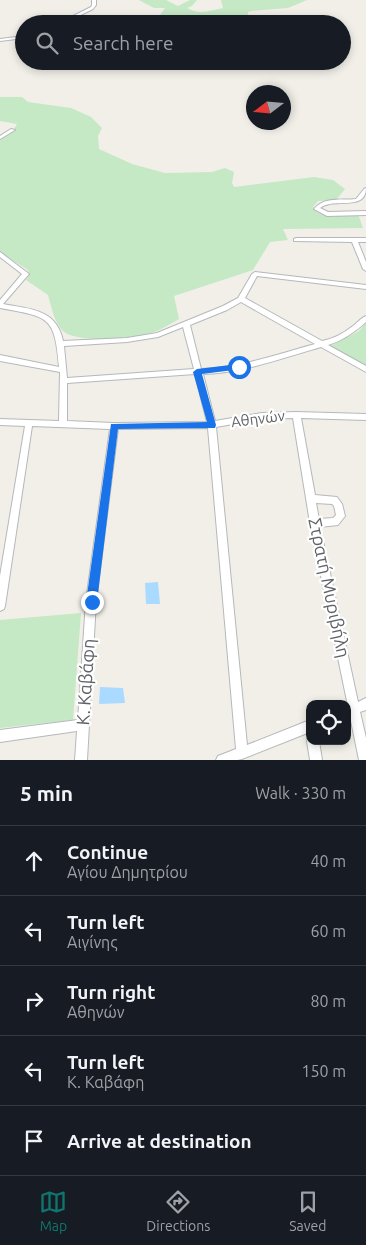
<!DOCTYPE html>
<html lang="en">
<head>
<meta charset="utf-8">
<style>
	:root { --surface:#171b24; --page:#242831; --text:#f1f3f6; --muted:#9ea1a6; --line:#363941; --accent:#0f766e }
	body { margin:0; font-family:Ubuntu,sans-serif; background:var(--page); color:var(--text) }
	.controls { position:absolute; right:15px; bottom:15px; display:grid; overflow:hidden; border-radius:10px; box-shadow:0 2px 8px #0003 }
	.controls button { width:45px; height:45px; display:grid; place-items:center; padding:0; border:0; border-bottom:1px solid var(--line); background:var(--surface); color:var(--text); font:25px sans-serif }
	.compass { position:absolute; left:246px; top:85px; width:45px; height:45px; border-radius:50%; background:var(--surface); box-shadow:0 2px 8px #0003; rotate:254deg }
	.stop { position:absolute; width:15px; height:15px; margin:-11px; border:4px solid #1a73e8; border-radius:50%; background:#fff }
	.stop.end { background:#1a73e8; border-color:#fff; box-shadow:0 1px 5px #0008 }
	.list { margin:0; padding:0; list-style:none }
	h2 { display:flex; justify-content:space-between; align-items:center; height:65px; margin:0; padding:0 20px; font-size:21px }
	h2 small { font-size:16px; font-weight:400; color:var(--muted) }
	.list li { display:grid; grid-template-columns:32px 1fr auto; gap:15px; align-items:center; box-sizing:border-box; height:70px; padding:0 20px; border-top:1px solid var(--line) }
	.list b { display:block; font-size:19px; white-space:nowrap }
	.list p { margin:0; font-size:16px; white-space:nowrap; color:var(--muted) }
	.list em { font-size:16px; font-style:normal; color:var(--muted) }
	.icon { flex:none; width:28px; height:28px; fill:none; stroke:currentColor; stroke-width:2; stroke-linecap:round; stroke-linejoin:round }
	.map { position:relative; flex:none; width:366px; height:760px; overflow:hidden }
	.search { position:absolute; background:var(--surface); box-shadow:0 2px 8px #0003; left:15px; right:15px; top:15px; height:55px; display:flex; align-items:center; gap:12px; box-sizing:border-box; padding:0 18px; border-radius:28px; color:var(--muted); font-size:19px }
	.sheet { height:415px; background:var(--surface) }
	nav { display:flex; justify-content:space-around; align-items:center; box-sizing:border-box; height:70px; border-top:1px solid var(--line); background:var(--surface); font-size:14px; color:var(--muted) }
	nav a { display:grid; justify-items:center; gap:2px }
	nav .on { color:var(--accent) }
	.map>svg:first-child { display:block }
</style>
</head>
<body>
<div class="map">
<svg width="366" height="760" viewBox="0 0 366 760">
	<rect width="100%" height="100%" fill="#f1efe8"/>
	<path fill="#c5e8c5" d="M139,0H166L178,6L190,0H197L192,6L187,8C199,15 210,11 223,8L221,0H307L288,8L251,11L248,12V24H218L194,16L144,24L140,23L153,15H160L165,8H154Z
		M0,97H22L28,102L71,108L91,117L102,128L98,136L99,149L132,164L165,173L212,172L225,168L234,172L232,183L234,187L314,177L333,180L345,189L336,200L318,201L313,207C320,221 344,215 358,214L363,228L283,229L288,240L270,242L253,270L174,296L179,319C170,324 161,330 151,333C134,338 77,344 63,331C54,322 51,306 48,295L26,280L29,276L28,270L0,252V139L13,131L17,124L0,121Z
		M366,322V366L330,346L359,331Z
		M81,613L73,720L0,728V620Z"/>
	<path fill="#aadaff" d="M158,582L160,604H146L145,583Z
		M100,687L123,688L125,703L99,704Z"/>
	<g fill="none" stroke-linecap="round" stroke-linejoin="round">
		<g stroke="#b5b8bc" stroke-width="2">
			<path id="minor" d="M92,0H96V5L93,9L62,24H57L91,7L92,5Z
				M24,36V38L0,41V39Z
				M11,129L15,130L0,139V136Z
				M366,188C366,212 333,197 320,208L328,212L366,211V215L327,216L314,209C325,196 341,201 356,199L364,189Z
				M296,238H366V242H358L366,262V271L363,269L352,242L294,241V239Z
				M0,252L29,274L3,304C30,309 57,309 63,341L127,338L157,333L223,306L238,298L252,274L255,272L366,285V289L257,276L245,298L322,341C333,339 344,333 353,326C357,323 361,318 366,316V322C355,332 342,341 328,345L366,366V372L321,347C282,358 243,373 203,374L215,421L262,413L296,412L366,414V420L301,418L315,495L337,497L342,504L345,516L338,525L320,527L358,702L366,698V710L360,712L366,738V760H359L350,716L347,717L348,706L310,523L293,418L262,419L216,427L247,745L310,720V732L242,759L237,760H216L218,756L236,749L208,428L118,429L96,601L87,760H75L77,731L0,742V730L78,720L86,601L110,429L32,426L5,606L4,609L0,611V576L25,426L0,425V419L59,421L60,372L0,361V355L59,367C55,315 48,317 0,308V300L22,274L0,257ZM241,302L315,344C278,354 240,368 201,369L190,325L227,310ZM183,327L194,369L67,378L64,346L127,342L158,337ZM195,374L207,422L114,423L67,421V383ZM316,503L332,504L334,506L336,515L333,518L319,519Z
				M309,737L310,741H319L322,760H310L307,741Z"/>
		</g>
		<use href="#minor" fill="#fff" fill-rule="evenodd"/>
	</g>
	<path fill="#1a73e8" d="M239,364L243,367L242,369L202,374L216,425L215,428L118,429L97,602L95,605L92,607L88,605L86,602L111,424L207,422L193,372L197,369Z"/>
	<g text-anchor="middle" stroke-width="4.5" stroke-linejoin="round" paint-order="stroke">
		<g font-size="15" fill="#5f6368" stroke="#fff">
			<text transform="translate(258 419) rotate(-7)" y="5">Αθηνών</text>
		</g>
		<g font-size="18" fill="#5f6368" stroke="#fff">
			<text transform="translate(329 588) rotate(78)" y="6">Στρατή Μυριβήλη</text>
			<text transform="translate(86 682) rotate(-86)" y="6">Κ. Καβάφη</text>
		</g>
	</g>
</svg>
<div class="controls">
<button><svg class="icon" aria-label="locate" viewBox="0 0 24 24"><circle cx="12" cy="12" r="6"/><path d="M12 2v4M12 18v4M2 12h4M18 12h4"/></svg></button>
</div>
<svg class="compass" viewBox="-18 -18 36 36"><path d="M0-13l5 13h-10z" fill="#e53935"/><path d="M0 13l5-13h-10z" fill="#9ea1a6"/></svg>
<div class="stop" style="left:239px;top:367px"></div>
<div class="stop end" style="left:92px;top:602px"></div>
<div class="search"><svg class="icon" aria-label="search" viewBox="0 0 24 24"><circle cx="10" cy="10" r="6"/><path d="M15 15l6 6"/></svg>Search here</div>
</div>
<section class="sheet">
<h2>5 min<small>Walk · 330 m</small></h2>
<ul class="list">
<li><svg class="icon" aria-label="ahead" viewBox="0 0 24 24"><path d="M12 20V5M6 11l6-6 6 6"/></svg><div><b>Continue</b><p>Αγίου Δημητρίου</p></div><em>40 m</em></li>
<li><svg class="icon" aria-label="left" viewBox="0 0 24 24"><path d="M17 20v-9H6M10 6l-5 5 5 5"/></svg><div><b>Turn left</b><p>Αιγίνης</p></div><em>60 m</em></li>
<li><svg class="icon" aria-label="right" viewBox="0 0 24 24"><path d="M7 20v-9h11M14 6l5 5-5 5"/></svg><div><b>Turn right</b><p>Αθηνών</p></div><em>80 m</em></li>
<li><svg class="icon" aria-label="left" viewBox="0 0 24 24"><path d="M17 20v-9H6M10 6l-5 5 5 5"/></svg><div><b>Turn left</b><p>Κ. Καβάφη</p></div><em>150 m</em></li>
<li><svg class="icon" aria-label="arrive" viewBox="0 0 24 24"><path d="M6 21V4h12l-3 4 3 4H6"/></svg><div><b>Arrive at destination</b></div></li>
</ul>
</section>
<nav>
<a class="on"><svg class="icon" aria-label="map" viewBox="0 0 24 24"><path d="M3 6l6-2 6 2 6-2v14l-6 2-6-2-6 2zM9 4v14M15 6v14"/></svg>Map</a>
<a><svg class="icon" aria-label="directions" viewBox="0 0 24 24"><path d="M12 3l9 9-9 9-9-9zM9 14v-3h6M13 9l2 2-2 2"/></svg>Directions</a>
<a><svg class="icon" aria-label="saved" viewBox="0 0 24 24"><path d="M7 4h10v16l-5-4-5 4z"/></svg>Saved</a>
</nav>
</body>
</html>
